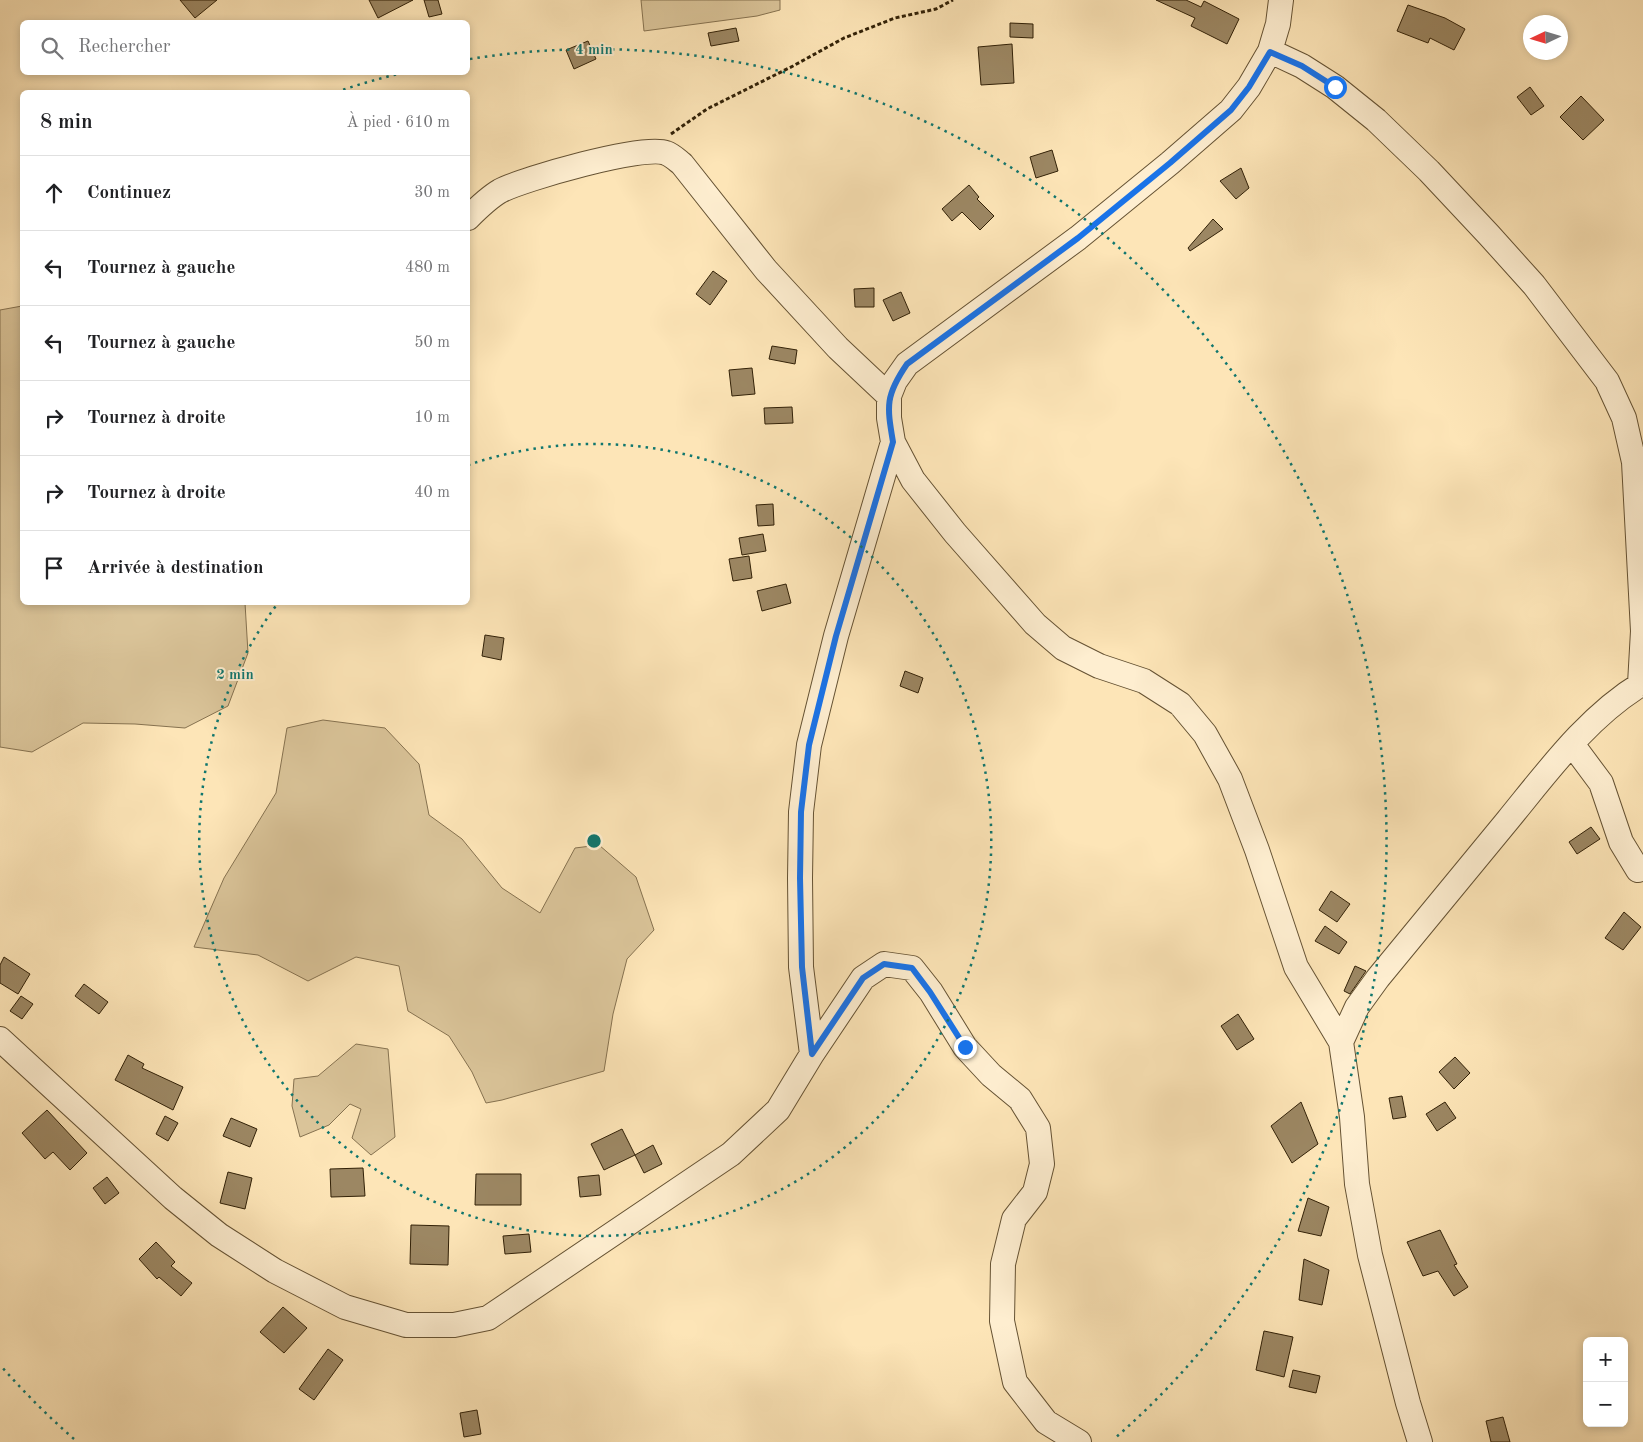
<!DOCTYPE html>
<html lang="fr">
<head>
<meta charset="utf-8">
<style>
	:root { --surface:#fff; --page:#f2f2f2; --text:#202124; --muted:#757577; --line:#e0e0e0 }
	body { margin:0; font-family:"Old Standard TT",serif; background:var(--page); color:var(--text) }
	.controls { position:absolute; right:15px; bottom:15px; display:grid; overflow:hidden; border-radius:8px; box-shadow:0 2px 8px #0003 }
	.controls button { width:45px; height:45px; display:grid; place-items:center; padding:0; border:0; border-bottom:1px solid var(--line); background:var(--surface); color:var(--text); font:25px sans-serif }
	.compass { position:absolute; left:1523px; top:15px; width:45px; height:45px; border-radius:50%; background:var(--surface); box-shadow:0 2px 8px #0003; rotate:266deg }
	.stop { position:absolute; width:15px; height:15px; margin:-11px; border:4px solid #1a73e8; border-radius:50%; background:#fff }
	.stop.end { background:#1a73e8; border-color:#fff; box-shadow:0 1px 5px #0008 }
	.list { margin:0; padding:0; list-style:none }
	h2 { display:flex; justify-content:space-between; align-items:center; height:65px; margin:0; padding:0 20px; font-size:21px }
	h2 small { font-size:16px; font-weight:400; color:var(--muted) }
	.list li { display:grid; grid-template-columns:32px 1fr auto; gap:15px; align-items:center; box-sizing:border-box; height:75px; padding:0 20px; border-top:1px solid var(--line) }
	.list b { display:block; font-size:19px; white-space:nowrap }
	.list em { font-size:16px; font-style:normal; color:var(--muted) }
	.icon { flex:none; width:28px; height:28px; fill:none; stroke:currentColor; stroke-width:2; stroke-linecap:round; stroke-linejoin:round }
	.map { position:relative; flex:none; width:1643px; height:1442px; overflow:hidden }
	.search { position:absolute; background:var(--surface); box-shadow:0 2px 8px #0003; left:20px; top:20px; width:450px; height:55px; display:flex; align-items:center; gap:12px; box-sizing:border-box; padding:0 18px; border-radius:8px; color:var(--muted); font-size:19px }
	.panel { position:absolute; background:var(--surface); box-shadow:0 2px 8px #0003; left:20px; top:90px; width:450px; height:515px; border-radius:8px }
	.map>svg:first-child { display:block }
</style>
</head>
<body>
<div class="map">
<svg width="1643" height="1442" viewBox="0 0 1643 1442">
	<rect width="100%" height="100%" fill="#fde5b7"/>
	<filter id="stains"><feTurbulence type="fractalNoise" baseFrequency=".004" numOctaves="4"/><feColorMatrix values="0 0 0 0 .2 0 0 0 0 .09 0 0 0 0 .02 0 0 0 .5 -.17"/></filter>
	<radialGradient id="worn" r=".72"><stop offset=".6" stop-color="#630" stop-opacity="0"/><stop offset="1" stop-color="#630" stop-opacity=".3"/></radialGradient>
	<path fill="#dac499" stroke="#867250" d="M641,0H780V10L757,16L644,31Z
		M22,306V602L245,603L248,653L228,706L185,728L135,724L83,723L32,752L0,747V310Z
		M323,720L385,728L419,764L429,815L462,839L502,888L540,913L575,848L599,845L636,877L654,930L627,959L613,1014L604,1071L502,1100L486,1103L472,1072L449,1036L408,1011L399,966L356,957L308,981L258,955L194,947L224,878L276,793L287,728Z
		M356,1044L388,1049L395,1137L371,1155L352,1138L361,1109L350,1104L329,1125L300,1137L292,1106L294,1079L318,1076Z"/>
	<path fill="#9c8763" stroke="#322107" d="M180,0H217L195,18Z
		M369,0H413L378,18Z
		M424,0H438L442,14L429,17Z
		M1156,0H1186L1201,7L1204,1L1239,19L1227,44L1191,26L1195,18Z
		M1408,5L1445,18L1465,29L1454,50L1430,38L1428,43L1397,31Z
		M1010,23L1033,24V38L1010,37Z
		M736,28L739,41L711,46L708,33Z
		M588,41L596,59L574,69L566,50Z
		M1012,44L1014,83L981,85L978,47Z
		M1530,87L1544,106L1531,115L1517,97Z
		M1581,96L1604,120L1583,140L1560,117Z
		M1052,150L1058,171L1036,178L1030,157Z
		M1241,168L1249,188L1236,199L1220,181Z
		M969,185L979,197L977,199L994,216L980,230L962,212L952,221L942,209Z
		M1213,219L1223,229L1190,251L1188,248Z
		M713,271L727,281L710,305L696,294Z
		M874,288V307H855L854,289Z
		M901,292L910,313L893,321L883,300Z
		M772,346L797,350L795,364L769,359Z
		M752,368L755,394L732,396L729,370Z
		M792,407L793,423L765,424L764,408Z
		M773,504L774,525L758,526L756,505Z
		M763,534L766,551L742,555L739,538Z
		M749,556L752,578L733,581L729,559Z
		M786,584L791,603L762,611L757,591Z
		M485,635L504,638L501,660L482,656Z
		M905,671L923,678L918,693L900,686Z
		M1591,827L1600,839L1577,854L1569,842Z
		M1331,891L1350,904L1337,922L1319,910Z
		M1624,912L1641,927L1623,950L1605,938Z
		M1325,926L1347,942L1339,954L1315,941Z
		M4,957L30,974L18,994L0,983V965Z
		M1355,966L1366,971L1350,994L1344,991Z
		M84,984L108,1002L99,1014L75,996Z
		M21,996L33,1004L22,1019L10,1011Z
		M1238,1014L1254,1039L1237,1050L1221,1026Z
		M128,1055L144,1064L142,1068L183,1087L173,1110L115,1080Z
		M1455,1057L1470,1073L1454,1089L1439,1072Z
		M1402,1096L1406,1117L1393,1119L1389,1098Z
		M1301,1102L1318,1144L1292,1163L1271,1126Z
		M1445,1102L1456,1118L1437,1131L1426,1114Z
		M47,1110L87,1153L70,1170L53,1152L45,1159L22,1133Z
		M165,1116L178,1123L168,1141L156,1134Z
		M231,1118L257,1129L250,1147L223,1136Z
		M622,1129L635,1155L604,1170L591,1144Z
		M653,1145L662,1164L644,1173L635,1155Z
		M363,1168L365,1196L331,1197L330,1169Z
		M228,1172L252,1178L245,1209L220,1203Z
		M476,1174H521V1205H475Z
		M599,1175L601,1195L580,1197L578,1177Z
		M107,1177L119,1193L105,1204L93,1188Z
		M1308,1198L1329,1207L1321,1236L1298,1231Z
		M411,1225L449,1226L448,1265L410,1264Z
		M1440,1230L1457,1264L1454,1265L1468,1287L1454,1296L1438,1271L1423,1276L1407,1242Z
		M529,1234L531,1252L505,1254L503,1236Z
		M156,1242L175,1262L171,1266L192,1283L181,1296L159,1277L157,1279L139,1259Z
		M1304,1259L1329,1270L1322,1305L1299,1300Z
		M283,1307L307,1328L284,1353L260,1332Z
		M1264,1331L1293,1337L1284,1377L1256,1370Z
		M328,1349L343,1360L314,1400L299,1389Z
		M1293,1370L1320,1376L1316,1393L1289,1387Z
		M477,1410L481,1434L464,1437L460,1413Z
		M1503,1417L1510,1442H1491L1486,1421Z"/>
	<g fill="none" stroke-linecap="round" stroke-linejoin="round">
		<g stroke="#655233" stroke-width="26">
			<path id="minor" d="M1281,0L1278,24L1270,51L1249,87L1231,110L1170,163L1078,238L907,364L895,381L889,396V418L893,442L913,480L955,533L1035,624L1063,648L1099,666L1144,681L1180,704L1205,734L1230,779L1257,850L1296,967L1341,1042L1352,1117L1357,1184L1370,1255L1408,1403L1420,1442
				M1270,51L1302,66L1335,87L1376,120L1429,171L1489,235L1534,285L1607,381L1624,418L1634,462L1643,631L1640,684
				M468,218C477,209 488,198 500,191C523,179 644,144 666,153C672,155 677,160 682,164L766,270L838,348L889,396
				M1572,744L1601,783L1621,842L1638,870
				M0,1039L173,1198L219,1235L275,1271L345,1307L406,1325H454L488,1318L731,1154L778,1110L812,1054L863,978L884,964L912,968L931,992L965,1047L991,1075L1020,1099L1038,1128L1042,1164L1035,1192L1014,1219L1003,1264L1002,1321L1015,1382L1046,1422L1079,1442
				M1341,1042L1357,1007L1378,978C1421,926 1464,873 1508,820C1548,771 1588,716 1643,683
				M812,1054L801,967L800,878L801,812L809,745L836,636L893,442"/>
		</g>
		<path stroke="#322107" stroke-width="3" stroke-dasharray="4 2.5" stroke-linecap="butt" d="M671,134L707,109L793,66L844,38L895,18L936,9L953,0"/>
		<use href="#minor" stroke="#feeed0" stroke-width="24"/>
	</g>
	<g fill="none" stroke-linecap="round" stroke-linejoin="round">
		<path stroke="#1a73e8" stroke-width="6" d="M965,1047L930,992L912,968L884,964L863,978L812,1054L802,967L800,878L801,812L809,745L836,636L893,442C887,406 885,396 907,364L1078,238L1170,163L1231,110L1249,87L1270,52L1302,66L1335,87"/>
	</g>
	<g fill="none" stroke="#0f766e" stroke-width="2.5" stroke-dasharray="2.5 5">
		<path d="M468 465A396 396 0 1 1 278 603"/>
		<path d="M74 1439A792 792 0 0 1 1 1366M336 92A792 792 0 0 1 402 73M470 59A792 792 0 0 1 1114 1439"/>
	</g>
	<circle cx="594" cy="841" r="8" fill="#0f766e" stroke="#feeed0" stroke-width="2.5"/>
	<g font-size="15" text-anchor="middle" font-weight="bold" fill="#0f766e" stroke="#feeed0" stroke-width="4" stroke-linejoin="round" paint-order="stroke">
		<text x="594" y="54">4 min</text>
		<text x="235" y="679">2 min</text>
	</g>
	<rect width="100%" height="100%" filter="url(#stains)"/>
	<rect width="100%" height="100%" fill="url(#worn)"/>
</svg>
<div class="controls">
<button>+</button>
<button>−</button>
</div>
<svg class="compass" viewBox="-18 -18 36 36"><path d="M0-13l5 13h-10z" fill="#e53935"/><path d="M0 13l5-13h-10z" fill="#757577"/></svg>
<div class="stop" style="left:1335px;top:87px"></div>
<div class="stop end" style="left:965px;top:1047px"></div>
<div class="search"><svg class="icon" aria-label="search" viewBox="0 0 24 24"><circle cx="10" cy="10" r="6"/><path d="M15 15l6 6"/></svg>Rechercher</div>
<section class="panel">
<h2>8 min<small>À pied · 610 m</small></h2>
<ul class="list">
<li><svg class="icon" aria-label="ahead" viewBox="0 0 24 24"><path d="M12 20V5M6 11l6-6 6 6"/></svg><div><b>Continuez</b></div><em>30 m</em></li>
<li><svg class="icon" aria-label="left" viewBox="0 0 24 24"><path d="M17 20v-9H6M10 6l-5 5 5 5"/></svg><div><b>Tournez à gauche</b></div><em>480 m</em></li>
<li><svg class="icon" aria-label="left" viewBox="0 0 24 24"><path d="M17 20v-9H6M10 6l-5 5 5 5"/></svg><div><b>Tournez à gauche</b></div><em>50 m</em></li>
<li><svg class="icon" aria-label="right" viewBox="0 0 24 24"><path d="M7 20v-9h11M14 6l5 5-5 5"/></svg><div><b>Tournez à droite</b></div><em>10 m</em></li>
<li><svg class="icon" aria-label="right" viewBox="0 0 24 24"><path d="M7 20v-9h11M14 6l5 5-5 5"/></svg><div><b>Tournez à droite</b></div><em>40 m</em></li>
<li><svg class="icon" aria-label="arrive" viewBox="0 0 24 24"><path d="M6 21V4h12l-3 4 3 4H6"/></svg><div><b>Arrivée à destination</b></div></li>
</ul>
</section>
</div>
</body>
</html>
